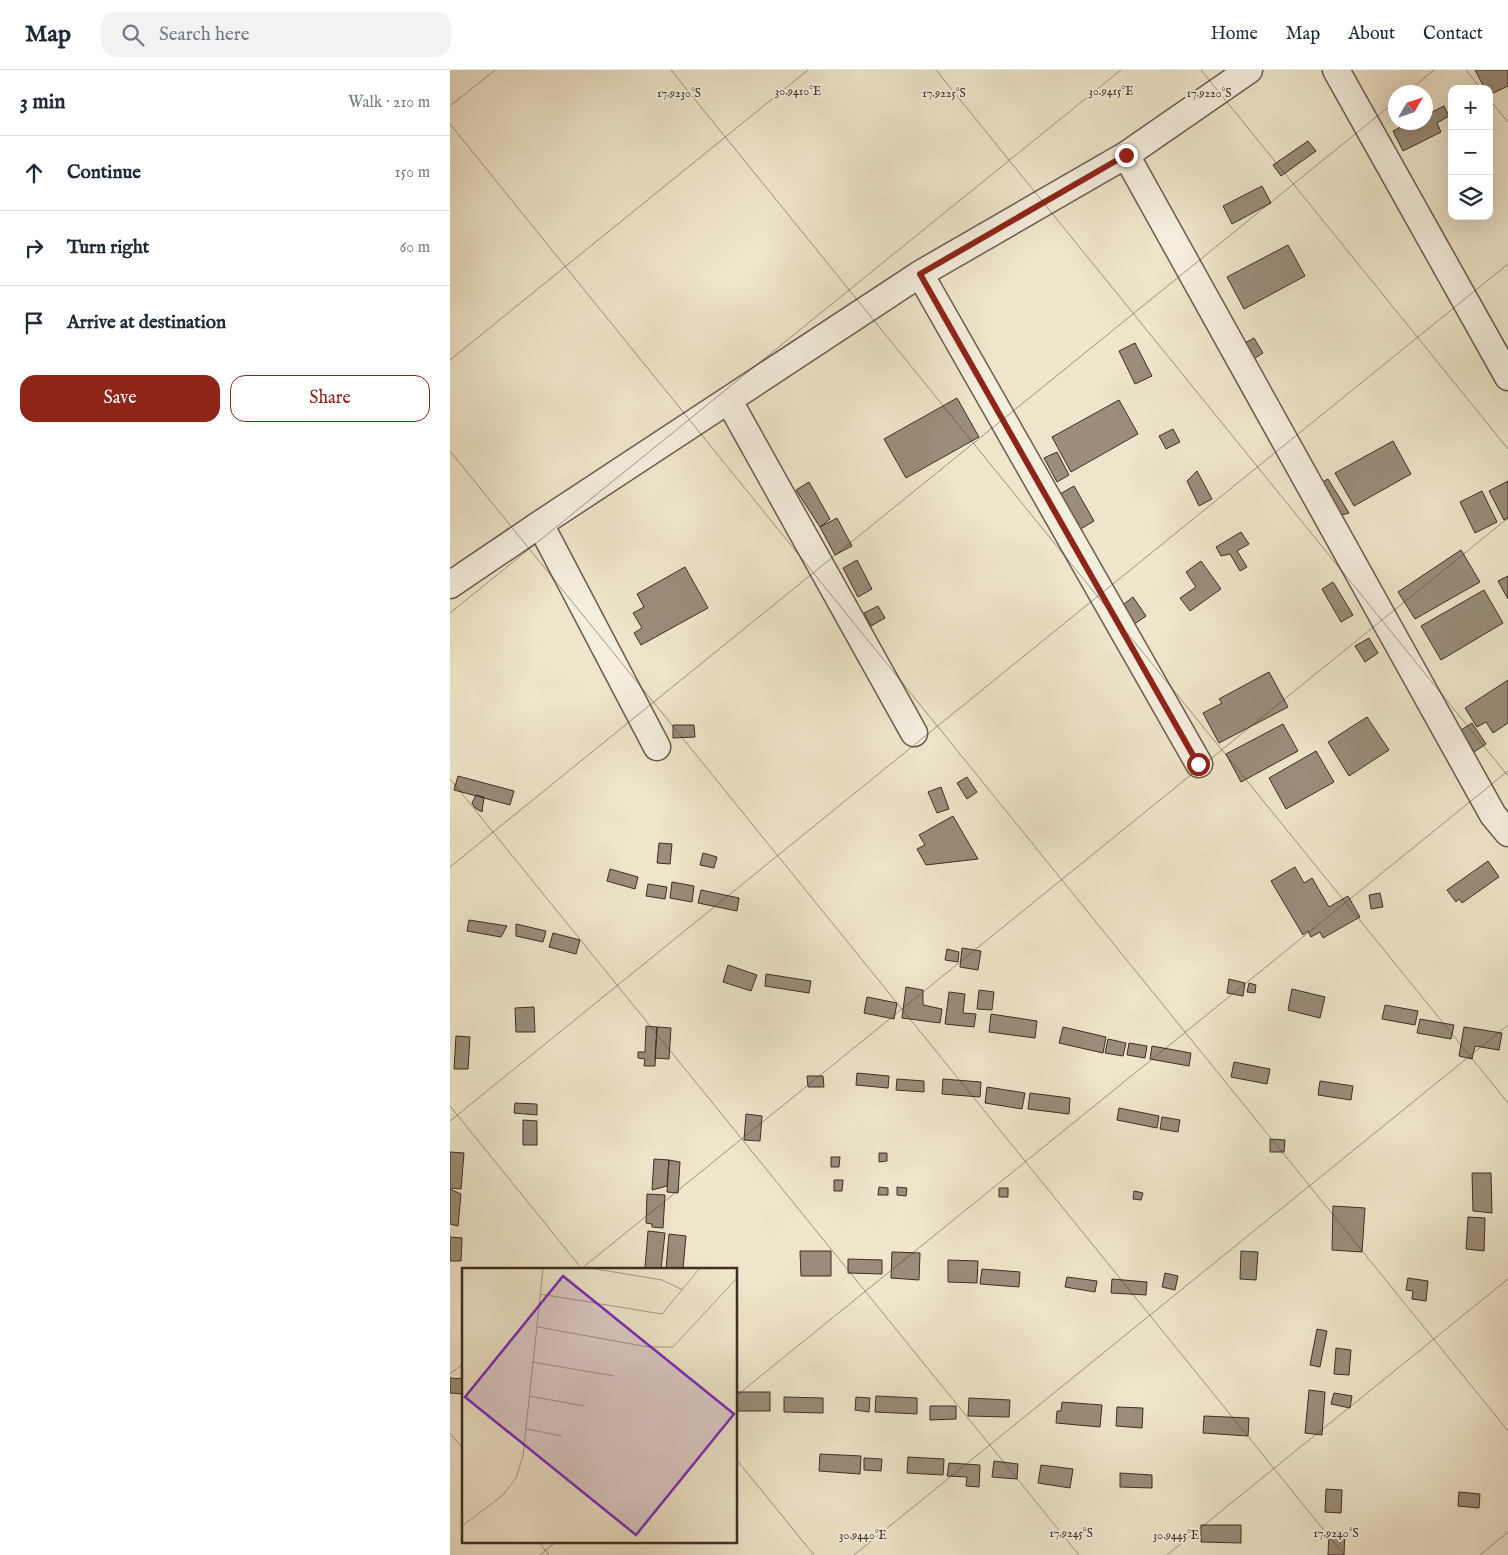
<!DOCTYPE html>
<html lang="en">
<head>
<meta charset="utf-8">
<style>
	:root { --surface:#fff; --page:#f2f2f3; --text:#1f2937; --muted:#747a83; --line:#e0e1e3; --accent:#8f2418 }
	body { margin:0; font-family:"IM FELL English",serif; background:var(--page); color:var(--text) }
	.controls { position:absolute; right:15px; top:15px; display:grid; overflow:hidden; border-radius:10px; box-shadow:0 5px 20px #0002 }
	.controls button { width:45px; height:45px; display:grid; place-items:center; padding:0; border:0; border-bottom:1px solid var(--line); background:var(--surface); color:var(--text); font:25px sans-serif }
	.compass { position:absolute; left:938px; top:15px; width:45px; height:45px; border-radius:50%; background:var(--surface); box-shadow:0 5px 20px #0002; rotate:51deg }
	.stop { position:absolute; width:15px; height:15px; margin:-11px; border:4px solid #8f2418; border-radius:50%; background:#fff }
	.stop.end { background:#8f2418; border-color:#fff; box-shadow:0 1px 5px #0008 }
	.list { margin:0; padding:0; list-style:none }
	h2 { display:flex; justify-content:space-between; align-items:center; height:65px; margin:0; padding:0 20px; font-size:21px }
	h2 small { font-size:16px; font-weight:400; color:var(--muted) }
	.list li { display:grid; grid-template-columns:32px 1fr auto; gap:15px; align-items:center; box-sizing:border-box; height:75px; padding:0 20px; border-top:1px solid var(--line) }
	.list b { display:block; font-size:19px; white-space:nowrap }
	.list em { font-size:16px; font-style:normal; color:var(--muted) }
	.actions { display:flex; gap:10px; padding:15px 20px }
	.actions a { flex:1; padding:11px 0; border:1px solid var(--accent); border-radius:15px; text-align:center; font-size:18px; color:var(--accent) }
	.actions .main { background:var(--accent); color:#fff }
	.icon { flex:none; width:28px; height:28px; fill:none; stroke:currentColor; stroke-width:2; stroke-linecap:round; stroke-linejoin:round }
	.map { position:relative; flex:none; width:1058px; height:1485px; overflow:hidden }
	header { display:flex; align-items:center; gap:30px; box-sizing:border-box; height:70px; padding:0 25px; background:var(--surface); border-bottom:1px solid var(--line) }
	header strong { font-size:24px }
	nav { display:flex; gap:28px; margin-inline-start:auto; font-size:18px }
	.search { width:350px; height:45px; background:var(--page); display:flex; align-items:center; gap:12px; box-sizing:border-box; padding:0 18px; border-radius:15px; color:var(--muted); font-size:19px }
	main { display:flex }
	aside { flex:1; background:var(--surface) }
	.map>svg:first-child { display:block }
</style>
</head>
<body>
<header>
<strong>Map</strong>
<div class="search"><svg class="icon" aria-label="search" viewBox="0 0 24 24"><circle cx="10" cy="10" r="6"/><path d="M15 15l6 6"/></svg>Search here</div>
<nav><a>Home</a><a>Map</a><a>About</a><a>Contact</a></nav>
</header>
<main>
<aside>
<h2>3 min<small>Walk · 210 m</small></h2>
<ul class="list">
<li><svg class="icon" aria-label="ahead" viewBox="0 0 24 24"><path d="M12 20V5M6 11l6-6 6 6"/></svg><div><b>Continue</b></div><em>150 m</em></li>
<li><svg class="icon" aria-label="right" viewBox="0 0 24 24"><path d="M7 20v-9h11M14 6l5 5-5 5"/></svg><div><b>Turn right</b></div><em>60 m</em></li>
<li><svg class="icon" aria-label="arrive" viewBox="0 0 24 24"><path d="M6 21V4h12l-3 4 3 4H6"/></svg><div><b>Arrive at destination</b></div></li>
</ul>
<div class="actions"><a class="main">Save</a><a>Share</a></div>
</aside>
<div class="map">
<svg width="1058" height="1485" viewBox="0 0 1058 1485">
	<rect width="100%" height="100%" fill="#eee5ca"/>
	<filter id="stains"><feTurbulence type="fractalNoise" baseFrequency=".004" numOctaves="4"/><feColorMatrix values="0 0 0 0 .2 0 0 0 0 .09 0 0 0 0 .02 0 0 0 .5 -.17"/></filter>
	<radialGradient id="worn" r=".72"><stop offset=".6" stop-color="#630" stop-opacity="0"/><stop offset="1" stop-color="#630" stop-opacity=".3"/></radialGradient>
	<path fill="#9a8d7a" stroke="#3e2d23" d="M1025,0H1058V16L1039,25V19H1035Z
		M994,36L999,46L987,53L991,62L953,81L943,61L960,52H976V45Z
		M858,71L866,81L831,106L823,95Z
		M812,116L821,133L782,154L773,136Z
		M838,175L855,206L794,239L777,207Z
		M804,268L813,283L802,290L793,274Z
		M685,273L702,306L685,314L669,281Z
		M507,328L529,367L456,408L434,369Z
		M669,330L688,364L621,402L602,367Z
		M723,359L730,372L716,379L709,366Z
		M943,371L961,404L904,436L885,403Z
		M607,382L619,405L607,412L594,388Z
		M747,401L762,429L749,436L737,411Z
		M878,409L899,443L888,446L869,414Z
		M1058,411V448L1054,450L1039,421Z
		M359,412L380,449L370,457L346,420Z
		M624,416L644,451L629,460L610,424Z
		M1032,421L1047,452L1025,463L1010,432Z
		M387,448L402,476L385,485L370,457Z
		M791,462L799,474L787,481L797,497L790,501L780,484L771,486L766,477Z
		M1011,480L1030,512L965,549L948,522Z
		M407,490L422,519L408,527L393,498Z
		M751,491L771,519L740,541L730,528L746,517L736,502Z
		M235,497L258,538L191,575L184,563L192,558L183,543L194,537L187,524Z
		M1058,506V529L1048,511Z
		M883,512L903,545L891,552L872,519Z
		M1034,520L1053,553L991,590L971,556Z
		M683,527L696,546L683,555L670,537Z
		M428,536L435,548L421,556L414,543Z
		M919,568L928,583L915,592L905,576Z
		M819,602L838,637L769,673L753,643L772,633L769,629Z
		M1058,610V653L1043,663L1036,652L1027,657L1015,638Z
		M917,647L939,680L899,706L878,672Z
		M1022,653L1036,674L1024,682L1011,660Z
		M833,654L848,681L791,712L776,684Z
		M223,655H244L245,667L223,668Z
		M866,681L884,712L836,739L819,708Z
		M8,706L64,721L60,735L4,720Z
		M517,707L527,722L517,729L507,713Z
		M491,717L499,739L487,743L478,722Z
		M26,725L34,727L32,742L25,738L22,733Z
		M503,746L528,789L476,795L467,779L475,775L469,765Z
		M209,773L222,774L220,794L207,793Z
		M253,783L267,787L264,798L250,795Z
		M1038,791L1049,807L1012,833L1009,829L1006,832L997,820Z
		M845,797L854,813L862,808L879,837L898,826L910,847L873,868L870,862L861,867L858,861L853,865L821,811Z
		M160,799L188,807L185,819L157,811Z
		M222,812L244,816L242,832L220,828Z
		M198,814L217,817L215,829L196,826Z
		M251,820L289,828L287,841L248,833Z
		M930,823L933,837L921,839L919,825Z
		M19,850L57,856L51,867L17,861Z
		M66,854L96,861L93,872L66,866Z
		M103,863L130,870L126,884L99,877Z
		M512,878L531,881L528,900L510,897Z
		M497,879L509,882L508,892L495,890Z
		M278,895L307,905L301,921L273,912Z
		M316,904L361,911L359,923L315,916Z
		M779,909L795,913L793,926L777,923Z
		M799,913L806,915L805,923L797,922Z
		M456,917L473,920V935L492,939L490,953L452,948Z
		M842,919L875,927L870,948L838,940Z
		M529,920L544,922L542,940L527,939Z
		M499,922L515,924L513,943L526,944L524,957L495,954Z
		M417,927L447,933L444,949L414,943Z
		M935,935L968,941L965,955L932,949Z
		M84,937L85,962H66L65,938Z
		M541,944L587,951L585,968L539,962Z
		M970,949L1004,955L1001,969L967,963Z
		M196,956L207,957L205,996H194L195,989L188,988V982H195Z
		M207,957L221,958L219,989L205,988Z
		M613,957L656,967L653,983L609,973Z
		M1014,957L1052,963L1049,980L1025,976L1022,989L1009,986Z
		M6,966L20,967L18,999H4Z
		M658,969L676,973L673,986L655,983Z
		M679,973L697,976L695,988L677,985Z
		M702,976L741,983L739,996L700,989Z
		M784,992L820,999L817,1014L781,1007Z
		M407,1003L439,1006L438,1018L406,1015Z
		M357,1006H373L374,1017H358Z
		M447,1009L474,1011V1022L446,1020Z
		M493,1009L531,1012L530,1027L492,1024Z
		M870,1011L903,1016L901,1030L868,1025Z
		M537,1017L575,1023L572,1039L535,1033Z
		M580,1023L620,1028L619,1044L578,1039Z
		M65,1033L87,1034V1045L64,1043Z
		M669,1038L709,1046L707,1058L667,1050Z
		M296,1044L312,1046L310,1071L294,1070Z
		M712,1047L730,1050L728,1062L710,1059Z
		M73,1050L87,1051V1075H73Z
		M820,1069L835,1070L834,1082H820Z
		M0,1082L14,1083L11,1119L0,1118Z
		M429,1083H437V1091L429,1092Z
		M381,1087H390L389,1097H381Z
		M204,1089L219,1090L217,1116L202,1120Z
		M219,1090L230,1092L228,1123L217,1122Z
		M1022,1103H1041L1042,1143L1023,1141Z
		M384,1110H393L392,1121H384Z
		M429,1117L438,1118V1125H428Z
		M447,1117L457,1118L456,1126L447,1125Z
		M549,1118H558V1127H549Z
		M0,1119L11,1124L8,1156L0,1154Z
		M684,1121L693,1123L691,1130L683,1129Z
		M197,1124L215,1125L213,1158L202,1157V1154L196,1153Z
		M883,1136L915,1138L912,1182L882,1180Z
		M1018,1147L1035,1148L1034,1181L1016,1179Z
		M198,1161L215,1163L211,1199L195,1198Z
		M219,1164L236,1166L233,1199H216Z
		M0,1167L12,1168L11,1191H0Z
		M350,1181H381V1206H351Z
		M791,1181L808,1182L806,1210L790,1209Z
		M442,1182L470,1183L469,1210L441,1208Z
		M398,1189L432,1190V1204L398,1203Z
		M498,1190L528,1191L527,1213L498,1212Z
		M532,1199L570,1202L569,1217L530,1214Z
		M715,1203L728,1206L725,1220L712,1217Z
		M617,1207L647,1211L645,1222L615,1217Z
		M958,1208L978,1211L976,1231L962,1229L963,1221L956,1220Z
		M662,1209L697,1212L696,1225L661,1223Z
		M867,1259L877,1261L870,1297L860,1295Z
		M886,1278L901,1280L899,1305L884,1304Z
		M0,1308L14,1309V1324L0,1323Z
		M859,1320L875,1322L872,1365L855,1363Z
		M287,1322H320V1341H287Z
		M884,1323L902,1326L900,1338L881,1334Z
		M426,1326L467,1328V1344L425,1342Z
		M334,1327L373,1328V1343L334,1342Z
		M406,1327L420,1328L419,1342L405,1340Z
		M519,1328L560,1330L559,1347L518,1346Z
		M612,1332L652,1335L650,1357L606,1353L607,1341H611Z
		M480,1336H506V1349L480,1350Z
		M667,1337L693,1338L692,1358L666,1356Z
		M754,1346L799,1348L798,1366L753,1363Z
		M370,1384L411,1386L410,1404L369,1401Z
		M458,1387L494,1389L493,1405L457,1403Z
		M414,1388L432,1389L431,1401L414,1400Z
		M544,1391L568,1394L567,1409L542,1407Z
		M499,1393L530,1395L529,1417L516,1416L517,1407L497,1406Z
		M591,1395L623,1399L620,1418L588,1413Z
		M670,1403L702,1405V1418L670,1417Z
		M876,1419L892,1420L891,1443L875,1442Z
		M1009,1422L1030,1424L1029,1438L1008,1436Z
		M751,1455H791V1473L751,1472Z
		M879,1462H895L894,1485H878Z"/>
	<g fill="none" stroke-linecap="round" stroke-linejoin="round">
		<g stroke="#6a5b4d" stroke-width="29">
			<path id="minor" d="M886,0L1058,307
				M676,85L1043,745L1058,763
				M470,204L749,694
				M279,331L464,663
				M90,454L207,677
				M0,515L90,454L470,204L676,85L799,0"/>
		</g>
		<use href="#minor" stroke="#f4eedd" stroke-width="26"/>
	</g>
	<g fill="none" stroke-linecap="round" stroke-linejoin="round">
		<path stroke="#8f2418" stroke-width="6" d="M676,85L470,204L748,694"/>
	</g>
	<path fill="none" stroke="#3e2d23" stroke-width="1" stroke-opacity="0.45" d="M221,0L1058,1033M486,0L1058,706M751,0L1058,379M1016,0L1031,19M957,22L984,0M1039,29L1058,52M0,36L45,0M0,54L1058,1361M0,290L358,0M0,381L894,1485M0,543L671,0M0,709L629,1485M0,797L946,31M0,1036L132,1199M0,1051L1058,194M131,1199L1058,448M0,1304L14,1293M286,1326L1058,701M0,1363L14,1380M286,1389L364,1485M88,1471L99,1485M90,1485L107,1471M404,1485L1058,955M717,1485L1058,1209M1030,1485L1058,1462"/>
	<g transform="translate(12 1198)">
		<rect width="275" height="275" fill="#eee5ca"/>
		<path fill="none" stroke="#a89b87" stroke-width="1" d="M134,1L200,12L221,22M78,26L200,46L237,1M76,59L186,79H211L275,10M70,94L152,108M67,128L122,138M64,161L100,168M0,258L40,228L54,210L61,188L81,1"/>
		<path fill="#7b2cbf" fill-opacity="0.15" stroke="#7b2cbf" stroke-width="2.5" d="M101,8L272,146L174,267L3,129Z"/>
		<rect width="275" height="275" fill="none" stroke="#3e2d23" stroke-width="2.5"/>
	</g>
	<g font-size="12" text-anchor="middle" fill="#3e2d23" stroke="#f4eedd" stroke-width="4" stroke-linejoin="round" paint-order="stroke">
		<text x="348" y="25">30.9410°E</text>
		<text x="661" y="25">30.9415°E</text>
		<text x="229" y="27">17.9230°S</text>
		<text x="494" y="27">17.9225°S</text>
		<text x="759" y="27">17.9220°S</text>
		<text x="621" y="1467">17.9245°S</text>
		<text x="886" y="1467">17.9240°S</text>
		<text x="413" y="1469">30.9440°E</text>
		<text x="726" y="1469">30.9445°E</text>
	</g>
	<rect width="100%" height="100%" filter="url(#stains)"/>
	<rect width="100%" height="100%" fill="url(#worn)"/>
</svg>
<div class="controls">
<button>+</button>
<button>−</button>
<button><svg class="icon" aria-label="layers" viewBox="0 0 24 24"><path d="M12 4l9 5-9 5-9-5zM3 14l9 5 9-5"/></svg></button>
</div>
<svg class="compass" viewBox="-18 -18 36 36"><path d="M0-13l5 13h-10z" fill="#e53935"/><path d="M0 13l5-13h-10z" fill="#747a83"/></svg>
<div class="stop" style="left:748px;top:694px"></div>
<div class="stop end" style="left:676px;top:85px"></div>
</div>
</main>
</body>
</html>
